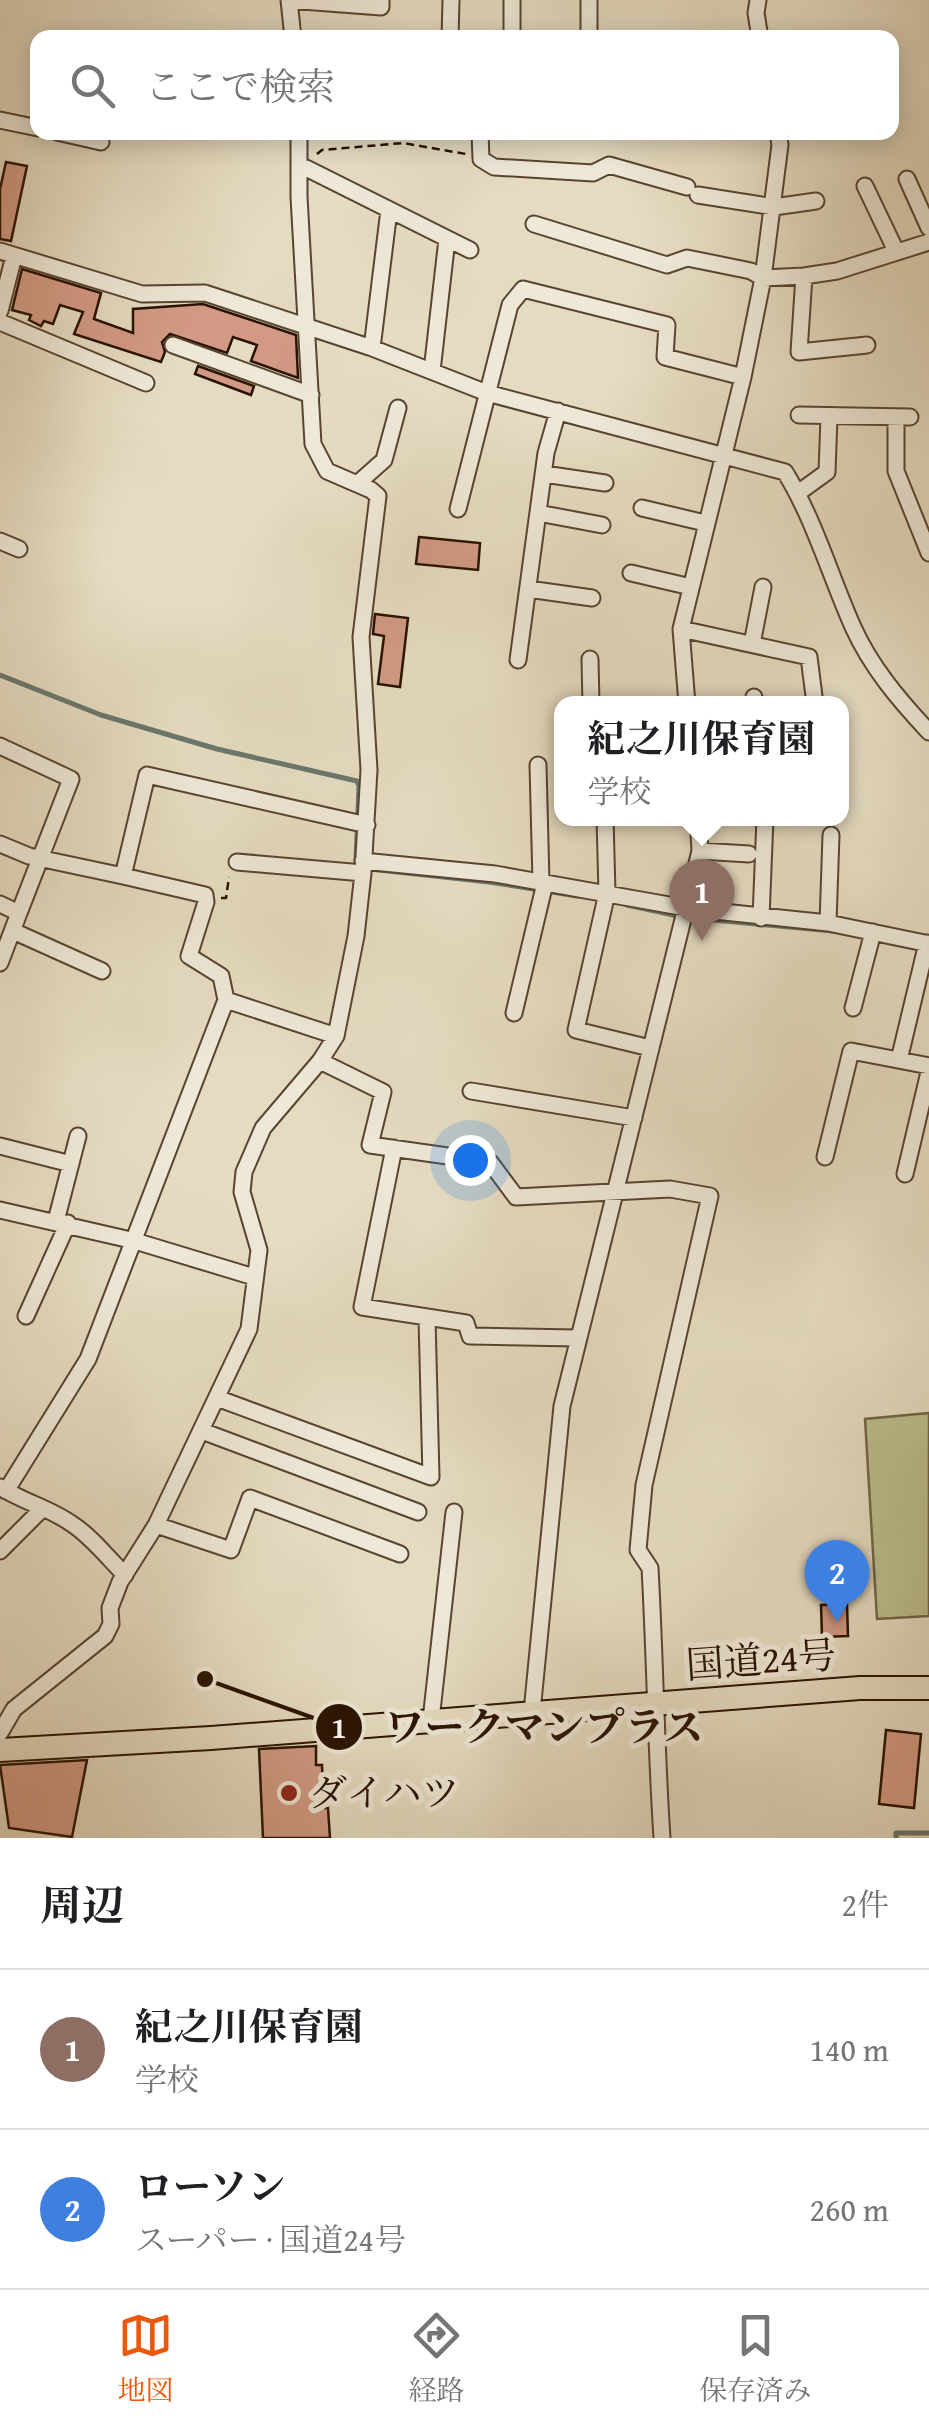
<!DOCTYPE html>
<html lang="ja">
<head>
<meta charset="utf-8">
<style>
	:root { --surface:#fff; --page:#f2f2f2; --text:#202124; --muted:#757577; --line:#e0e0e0; --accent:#ea580c }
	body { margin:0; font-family:"Gentium Book Plus","Noto Serif JP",serif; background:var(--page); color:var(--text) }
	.you { position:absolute; left:470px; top:1160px; width:35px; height:35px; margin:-25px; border:8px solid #fff; border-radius:50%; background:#1a73e8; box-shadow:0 0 0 15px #1a73e833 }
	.badge { display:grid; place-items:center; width:65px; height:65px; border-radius:50%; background:var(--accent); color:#fff; font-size:32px; font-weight:700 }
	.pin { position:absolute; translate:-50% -82px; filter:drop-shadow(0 2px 5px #0008) }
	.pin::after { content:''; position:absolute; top:52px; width:35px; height:30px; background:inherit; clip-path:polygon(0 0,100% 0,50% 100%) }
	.popup { position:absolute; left:554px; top:696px; width:295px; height:130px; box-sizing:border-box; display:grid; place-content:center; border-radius:20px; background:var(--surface); filter:drop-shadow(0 2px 8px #0005); font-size:32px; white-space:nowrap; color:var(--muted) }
	.popup b { font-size:38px; color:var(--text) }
	.popup::after { content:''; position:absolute; left:50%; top:100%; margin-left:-20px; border:20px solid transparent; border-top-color:var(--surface) }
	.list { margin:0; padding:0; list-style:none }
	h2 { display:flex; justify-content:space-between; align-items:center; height:130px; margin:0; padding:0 40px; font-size:42px }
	h2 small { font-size:32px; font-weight:400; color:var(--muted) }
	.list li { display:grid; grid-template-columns:65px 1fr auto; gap:30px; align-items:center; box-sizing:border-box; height:160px; padding:0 40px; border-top:2px solid var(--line) }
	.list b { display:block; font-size:38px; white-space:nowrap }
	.list p { margin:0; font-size:32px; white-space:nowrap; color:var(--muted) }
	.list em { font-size:32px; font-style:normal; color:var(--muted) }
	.icon { flex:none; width:55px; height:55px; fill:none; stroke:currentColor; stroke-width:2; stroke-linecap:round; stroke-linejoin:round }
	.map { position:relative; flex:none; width:929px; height:1838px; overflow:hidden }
	.search { position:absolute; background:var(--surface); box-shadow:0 5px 25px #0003; left:30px; right:30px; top:30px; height:110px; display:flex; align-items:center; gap:25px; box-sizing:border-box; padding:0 35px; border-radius:20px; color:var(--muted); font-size:38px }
	.sheet { height:450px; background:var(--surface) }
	nav { display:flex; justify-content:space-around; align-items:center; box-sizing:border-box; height:140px; border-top:2px solid var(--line); background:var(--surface); font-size:28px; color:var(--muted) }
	nav a { display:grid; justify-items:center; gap:5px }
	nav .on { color:var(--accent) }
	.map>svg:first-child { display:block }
</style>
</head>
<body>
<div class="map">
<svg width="929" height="1838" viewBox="0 0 929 1838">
	<rect width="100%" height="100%" fill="#e5dbc1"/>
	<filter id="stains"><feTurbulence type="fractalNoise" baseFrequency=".002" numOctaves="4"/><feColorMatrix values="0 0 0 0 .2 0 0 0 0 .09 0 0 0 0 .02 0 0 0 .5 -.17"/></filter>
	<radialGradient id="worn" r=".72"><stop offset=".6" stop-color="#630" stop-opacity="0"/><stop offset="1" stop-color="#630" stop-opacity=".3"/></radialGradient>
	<path fill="#bcbe8e" stroke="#726847" stroke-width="2.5" d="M929,1413V1616L877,1619L865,1419Z"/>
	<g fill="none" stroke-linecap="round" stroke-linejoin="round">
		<path stroke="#6a776c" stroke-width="5" d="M0,675L101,715L217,749L357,781L359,786L356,860L360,864
			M370,869L489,882L577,896
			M627,905L678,916
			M692,918L833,931
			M896,1838V1833H929"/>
	</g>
	<path fill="#d29a84" stroke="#291200" stroke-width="2.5" d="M6,162L27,166L11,241L0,239V189Z
		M22,269L101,293L94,319L133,333V309L203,304L296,335L298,378L251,361L257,345L233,337L227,353L170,334L162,342L165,352L161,362L74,334L83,312L60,305L53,324L44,321L41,326L29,320L31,315L12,310Z
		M198,366L254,386L251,395L195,374Z
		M419,537L480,543L478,570L416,564Z
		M375,614L408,618L400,687L378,684L384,636L373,634Z
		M847,1604L848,1636L822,1637L821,1605Z
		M886,1730L921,1734L914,1808L879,1804Z
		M316,1746V1765H322L324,1808H328L330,1838H263L259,1749Z
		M87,1760L72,1837L9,1828L0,1765Z"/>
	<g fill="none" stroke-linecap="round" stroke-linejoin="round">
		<g stroke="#584430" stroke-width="19">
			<path id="minor" d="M512,0V38
				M589,0V38
				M758,0L756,13L760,38
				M293,38L289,0L381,7V0
				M450,38L451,0
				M0,120L38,128
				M57,132L101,142
				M480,132L481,159L494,167L593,173L609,165L687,187
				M306,168L470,250
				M907,179L929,228
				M865,186L896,251
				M698,195L774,207L816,201
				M534,224L667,265L687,258L751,271L763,278L804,276L837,271L929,242
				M0,251L142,294L205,293L372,348L487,393L785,472C814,519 830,575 853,627C871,667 899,700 929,732
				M804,276L799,352L867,345
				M0,311L14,256
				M0,322L146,383
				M173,345L311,395
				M372,348L389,210
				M432,371L447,239
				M799,415L910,417
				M896,418V471L929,553
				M544,474L605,483
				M357,484L384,460L398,408
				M798,493L827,472L829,417
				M642,508L705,523
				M458,509L510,305L523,289L667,325L665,357L743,377
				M538,513L602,525
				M0,541L19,549
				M631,573L691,587
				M528,589L592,598
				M681,629L809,657L815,704
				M752,644L763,587
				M590,659L591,704
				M518,660L546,453L558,411
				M754,697L755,704
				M687,704L681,629L743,377L763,278L780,145L778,132
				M0,746L71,779L19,913
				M538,765L541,882
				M605,818L607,893L576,1030L650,1048
				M0,844L29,856L123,876L147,775L367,825
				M700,851L749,854
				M363,861L495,874L686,908L828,923L929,944
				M237,862L363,873
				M123,876L205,895L206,902L189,956L221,976L226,1000L336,1036
				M0,904L19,913L0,963
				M761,918L765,818
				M828,923L831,835
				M13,931L102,971
				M853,1008L873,932
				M514,1013L545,883
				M899,1060L927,943
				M320,1061L383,1092L370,1145L490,1162L516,1197L670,1189L710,1196L644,1485L638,1550L650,1568C655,1658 656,1748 662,1838
				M471,1091L634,1118
				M0,1146L71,1164
				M394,1148L362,1307L466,1323L470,1336L577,1338
				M825,1157L851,1051L929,1066
				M905,1174L929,1072
				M0,1210L135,1241L254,1277
				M56,1221L78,1136
				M26,1316L68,1223
				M217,1398L431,1477L427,1318
				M202,1431L418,1512
				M0,1487C23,1502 50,1508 72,1524C92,1537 108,1558 125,1575
				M6,1491L88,1359L226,1000
				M156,1525L231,1550L250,1498L400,1554
				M0,1551L42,1509
				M532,1712L562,1406L700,851L698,818
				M431,1720L454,1512
				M0,1733L14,1709L105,1636L111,1624L110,1608L120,1582L156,1525L249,1329L259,1250L242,1192L244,1172L263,1128L320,1061L336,1036L356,936L363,873L369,770L361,637L378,496L371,490L327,471L313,444L299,197V132"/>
		</g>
		<g stroke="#291200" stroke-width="26">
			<path id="highway" d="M0,1750L211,1738L860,1688H929"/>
		</g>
		<path stroke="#291200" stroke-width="2.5" stroke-dasharray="8 5" stroke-linecap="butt" d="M317,154L322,150L403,143L466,154
			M221,898H226L229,877"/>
		<use href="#minor" stroke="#eee8d7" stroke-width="15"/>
		<use href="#highway" stroke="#e5dbc1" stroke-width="22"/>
	</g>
	<circle fill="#8f2418" stroke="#eee8d7" stroke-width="4" cx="289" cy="1793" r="10"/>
	<g text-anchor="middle" stroke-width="10" stroke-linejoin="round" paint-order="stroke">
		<g font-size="38" fill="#291200" stroke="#eee8d7">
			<text transform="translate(761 1660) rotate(-4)" y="13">国道24号</text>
		</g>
		<g font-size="38" fill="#291200" stroke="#eee8d7" text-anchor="start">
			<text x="309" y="1806">ダイハツ</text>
		</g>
	</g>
	<path fill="none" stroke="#291200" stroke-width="4" d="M205 1679L339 1727"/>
	<g fill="#291200" stroke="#eee8d7" stroke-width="4">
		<circle cx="205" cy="1679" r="10"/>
		<circle cx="339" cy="1727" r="25"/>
	</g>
	<g font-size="30" text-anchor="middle" font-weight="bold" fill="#fff">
		<text x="339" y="1738">1</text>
	</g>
	<g font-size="40" text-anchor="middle" font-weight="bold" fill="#291200" stroke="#eee8d7" stroke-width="10" stroke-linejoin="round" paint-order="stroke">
		<text x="544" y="1741">ワークマンプラス</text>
	</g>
	<rect width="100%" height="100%" filter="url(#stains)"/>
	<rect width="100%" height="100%" fill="url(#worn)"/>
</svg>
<div class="you"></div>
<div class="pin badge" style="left:702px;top:941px;background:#8d6e63">1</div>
<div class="popup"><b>紀之川保育園</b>学校</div>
<div class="pin badge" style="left:837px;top:1622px;background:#3f7fe0">2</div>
<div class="search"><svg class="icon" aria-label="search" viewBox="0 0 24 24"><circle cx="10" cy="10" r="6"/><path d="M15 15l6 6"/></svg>ここで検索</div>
</div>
<section class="sheet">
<h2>周辺<small>2件</small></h2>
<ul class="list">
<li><span class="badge" style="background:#8d6e63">1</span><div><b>紀之川保育園</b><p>学校</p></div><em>140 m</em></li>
<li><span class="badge" style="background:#3f7fe0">2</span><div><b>ローソン</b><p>スーパー · 国道24号</p></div><em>260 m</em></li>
</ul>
</section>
<nav>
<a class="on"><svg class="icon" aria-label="map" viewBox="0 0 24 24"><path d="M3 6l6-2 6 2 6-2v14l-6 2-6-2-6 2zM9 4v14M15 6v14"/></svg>地図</a>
<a><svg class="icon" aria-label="directions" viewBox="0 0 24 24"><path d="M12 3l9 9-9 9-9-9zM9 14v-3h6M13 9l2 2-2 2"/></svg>経路</a>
<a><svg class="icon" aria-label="saved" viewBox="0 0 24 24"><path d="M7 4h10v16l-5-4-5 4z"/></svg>保存済み</a>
</nav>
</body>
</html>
